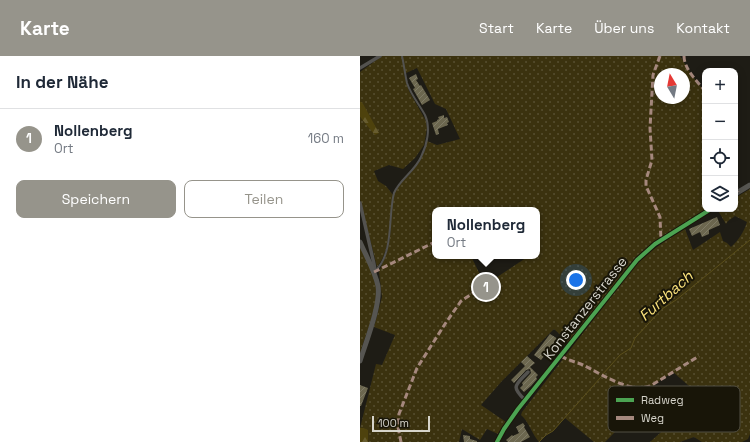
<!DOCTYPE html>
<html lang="de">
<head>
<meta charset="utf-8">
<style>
	:root { --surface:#fff; --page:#f2f2f3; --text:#1f2937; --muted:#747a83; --line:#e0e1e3; --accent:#96948b }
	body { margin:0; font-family:"Space Grotesk",sans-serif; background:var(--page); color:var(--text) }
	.controls { position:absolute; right:12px; top:12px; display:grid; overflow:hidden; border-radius:8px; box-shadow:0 2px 10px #0003 }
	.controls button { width:36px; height:36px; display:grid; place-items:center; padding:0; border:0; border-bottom:1px solid var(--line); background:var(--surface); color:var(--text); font:20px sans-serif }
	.compass { position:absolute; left:294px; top:12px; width:36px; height:36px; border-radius:50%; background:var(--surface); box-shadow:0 2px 10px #0003; rotate:350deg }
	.scale { position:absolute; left:12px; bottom:10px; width:58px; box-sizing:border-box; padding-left:4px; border:2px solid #d6d4cb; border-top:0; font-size:11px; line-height:14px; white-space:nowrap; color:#d6d4cb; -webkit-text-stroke:3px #181508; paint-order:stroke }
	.you { position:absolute; left:216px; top:224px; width:14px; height:14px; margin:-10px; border:3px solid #fff; border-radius:50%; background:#1a73e8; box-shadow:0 0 0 6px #1a73e833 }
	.badge { display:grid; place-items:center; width:26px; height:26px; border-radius:50%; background:var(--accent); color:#fff; font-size:13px; font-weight:700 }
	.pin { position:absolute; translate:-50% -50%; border:2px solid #fff; box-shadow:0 1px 4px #0006 }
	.popup { position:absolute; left:72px; top:151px; width:108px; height:52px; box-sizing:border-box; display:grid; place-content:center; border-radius:8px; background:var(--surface); filter:drop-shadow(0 1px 3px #0005); font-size:13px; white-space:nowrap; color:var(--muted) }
	.popup b { font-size:15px; color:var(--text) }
	.popup::after { content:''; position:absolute; left:50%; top:100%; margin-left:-8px; border:8px solid transparent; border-top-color:var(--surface) }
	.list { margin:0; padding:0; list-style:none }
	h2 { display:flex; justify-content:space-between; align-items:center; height:52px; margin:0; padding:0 16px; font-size:17px }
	h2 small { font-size:13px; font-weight:400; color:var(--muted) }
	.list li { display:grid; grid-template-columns:26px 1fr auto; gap:12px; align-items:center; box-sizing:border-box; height:60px; padding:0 16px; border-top:1px solid var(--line) }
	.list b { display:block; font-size:15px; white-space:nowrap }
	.list p { margin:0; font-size:13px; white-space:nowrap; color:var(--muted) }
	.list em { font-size:13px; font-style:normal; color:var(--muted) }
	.actions { display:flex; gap:8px; padding:12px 16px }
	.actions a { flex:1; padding:9px 0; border:1px solid var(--accent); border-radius:8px; text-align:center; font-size:14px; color:var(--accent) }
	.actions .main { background:var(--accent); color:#fff }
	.icon { flex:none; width:22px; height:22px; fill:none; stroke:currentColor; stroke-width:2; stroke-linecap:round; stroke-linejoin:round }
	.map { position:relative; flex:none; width:390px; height:386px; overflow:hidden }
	header { display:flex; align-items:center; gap:24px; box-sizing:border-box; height:56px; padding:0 20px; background:var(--accent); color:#fff }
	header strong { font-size:19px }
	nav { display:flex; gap:22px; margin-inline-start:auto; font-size:14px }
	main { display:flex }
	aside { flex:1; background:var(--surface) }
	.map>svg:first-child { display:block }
</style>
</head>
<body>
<header>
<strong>Karte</strong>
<nav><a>Start</a><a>Karte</a><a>Über uns</a><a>Kontakt</a></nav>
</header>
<main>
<aside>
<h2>In der Nähe<small></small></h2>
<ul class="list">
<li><span class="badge">1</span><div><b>Nollenberg</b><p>Ort</p></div><em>160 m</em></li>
</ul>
<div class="actions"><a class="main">Speichern</a><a>Teilen</a></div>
</aside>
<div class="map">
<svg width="390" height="386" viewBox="0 0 390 386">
	<defs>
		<pattern id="grass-dots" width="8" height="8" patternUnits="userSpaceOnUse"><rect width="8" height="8" fill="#3b320f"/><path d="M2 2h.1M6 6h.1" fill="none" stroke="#574f31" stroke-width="1.8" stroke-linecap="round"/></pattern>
		<pattern id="forest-firs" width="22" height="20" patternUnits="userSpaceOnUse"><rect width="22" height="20" fill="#4e420d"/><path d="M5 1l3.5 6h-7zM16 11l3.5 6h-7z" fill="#675c2f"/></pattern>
		<pattern id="building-hatch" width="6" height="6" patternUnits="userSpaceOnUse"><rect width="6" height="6" fill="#6c674f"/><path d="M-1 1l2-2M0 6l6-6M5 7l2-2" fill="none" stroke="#807c67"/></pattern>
	</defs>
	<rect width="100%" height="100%" fill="#1e1c15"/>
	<path fill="url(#grass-dots)" fill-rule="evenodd" d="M22,0H320L333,21L345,36V153H347L303,180L300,179V162V182L277,200L264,215L210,288L194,273L142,325L121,349L146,366L138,378L127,373L120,384L102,373L99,386H8L7,374L4,372H0L16,308L22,309L35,279L14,271L22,241L19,216L27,196L30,181L32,149C30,169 30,195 17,211L0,143V61L7,69L2,46H0V16ZM57,12L75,48L86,53L100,83L77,89L67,85C61,114 46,117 33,139L26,130L18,125L14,115L29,109L43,113L55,102L64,89L67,72L66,65L49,35L44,18ZM300,18H324V42H300ZM143,152L145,154H177V200H169L125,229L111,200H75V154H139Z
		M390,133V378L388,383L382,386H342L334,381L320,386H290L309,369L328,345L329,330L313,316L293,329L298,340L261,370L245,386H234L205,362L193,375L186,379L179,386C172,378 169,366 161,359L162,356L274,211C289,195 306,184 325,173L333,194L360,176L363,185L367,187L371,191C378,185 384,176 387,166L375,160L368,165L366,168L357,153H375V142Z
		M0,191C5,203 14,216 16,229C19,249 6,278 0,297Z"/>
	<path fill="url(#forest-firs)" d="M0,46H2L19,77L15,79L0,61Z
		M0,372H4L8,374V386H0Z"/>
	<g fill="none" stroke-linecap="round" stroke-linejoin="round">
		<path stroke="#5b4f1b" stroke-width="1" d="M242,319L260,299L271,292L275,282L302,253L316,244L390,184
			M179,386L186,379L193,375L241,321"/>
	</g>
	<path fill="url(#building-hatch)" d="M56,18L58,23L56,24L60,30L61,29L70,44L62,49L53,33L55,32L49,22Z
		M84,59V62L87,61L89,66L87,67L88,69L78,73L79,78L76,79L72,67L77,65V64L79,63L78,61Z
		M357,161L360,169L349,174V178L342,181L340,176L332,180L329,173Z
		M190,278L198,283L181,304L174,299Z
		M167,300L175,307L170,311L178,319L176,321L177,323L171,330L164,336L160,332L163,329L162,327L171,317L170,313L166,314L154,327L151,324L165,310L161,306Z
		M0,329L8,332L1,350H0Z
		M163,367L165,370L164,371L170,381L161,386H148L146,384L152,379L153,380L159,377L156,371Z
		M103,379L110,380V383L117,385V386H104Z"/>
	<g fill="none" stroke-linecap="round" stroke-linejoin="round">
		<path stroke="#53524f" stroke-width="2" d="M16,214C34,197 28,159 34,137C40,123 55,115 61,101C67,89 71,72 65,59C59,48 51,39 47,27C45,18 44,9 42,0"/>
		<path stroke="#53524f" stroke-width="3.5" d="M0,12L20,0
			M0,147L14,208L15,214L13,215
			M165,344C150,330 156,329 168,316"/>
		<path stroke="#565551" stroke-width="5" d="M375,138L390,129
			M0,186C6,200 15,215 18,230C21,248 6,286 0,305
			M137,386L144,373L158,353L277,204L295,188L351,153"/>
		<path stroke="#a5887d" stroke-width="3" stroke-dasharray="6 3" stroke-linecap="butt" d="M300,0L293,19L290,72L292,104L286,124V130L300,161L301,184
			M324,0C324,13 337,25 345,35
			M375,127L378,136
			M139,154L143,152
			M14,216L75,186
			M201,300C207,304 216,306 223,309C242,318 271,339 292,329L339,300
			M41,386L38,371L39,358L57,312L85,268L101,245L125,229"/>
		<g stroke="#181508" stroke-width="6">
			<path id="cycleway" d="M137,386L144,373L158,353L277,204L295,188L351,153"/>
		</g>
		<use href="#cycleway" stroke="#4ca352" stroke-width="4"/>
	</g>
	<g text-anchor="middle" stroke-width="4" stroke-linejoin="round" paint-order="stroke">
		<g font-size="14" fill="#d6d4cb" stroke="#181508">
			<text transform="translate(225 252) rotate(-52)" y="5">Konstanzerstrasse</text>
		</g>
		<g font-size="15" font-style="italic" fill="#fce37c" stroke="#181508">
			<text transform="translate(306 240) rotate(-42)" y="5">Furtbach</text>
		</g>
	</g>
	<rect x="248" y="330" width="132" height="46" rx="6" fill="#181508" stroke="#514e42" stroke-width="1"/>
	<rect x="256" y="342" width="18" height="4" fill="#4ca352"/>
	<rect x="256" y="360" width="18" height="4" fill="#a5887d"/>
	<g font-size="11" fill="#d6d4cb">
		<text x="281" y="348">Radweg</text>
		<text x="281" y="366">Weg</text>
	</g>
</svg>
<div class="controls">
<button>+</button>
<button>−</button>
<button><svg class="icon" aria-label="locate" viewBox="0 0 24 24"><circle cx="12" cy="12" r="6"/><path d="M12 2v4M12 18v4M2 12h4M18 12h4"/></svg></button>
<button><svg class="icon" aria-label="layers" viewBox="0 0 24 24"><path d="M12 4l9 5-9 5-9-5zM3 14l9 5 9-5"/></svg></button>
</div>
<svg class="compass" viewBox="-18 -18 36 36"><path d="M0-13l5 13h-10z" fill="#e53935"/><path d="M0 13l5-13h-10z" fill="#747a83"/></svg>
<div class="scale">100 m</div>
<div class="you"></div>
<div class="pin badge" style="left:126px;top:231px">1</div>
<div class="popup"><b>Nollenberg</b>Ort</div>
</div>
</main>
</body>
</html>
